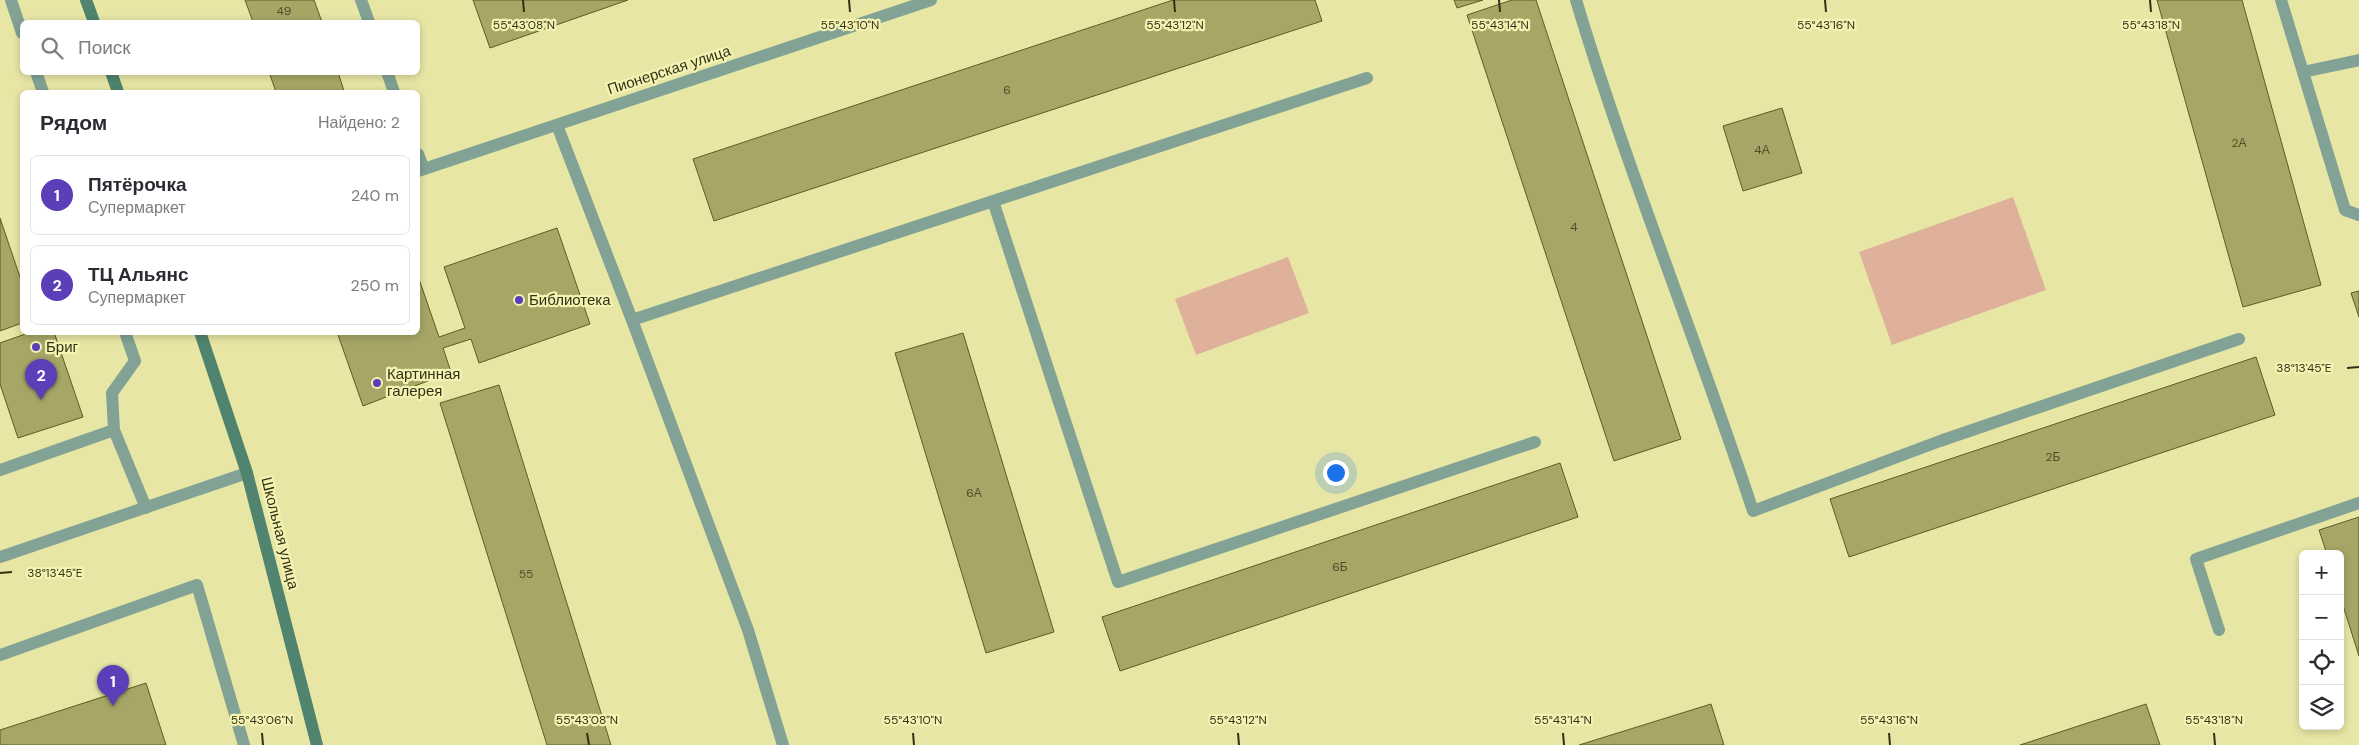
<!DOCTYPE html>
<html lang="ru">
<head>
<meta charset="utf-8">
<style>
	:root { --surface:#fff; --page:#f7f7f7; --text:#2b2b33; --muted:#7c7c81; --line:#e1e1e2; --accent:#5a3fb8 }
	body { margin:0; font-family:"DM Sans",sans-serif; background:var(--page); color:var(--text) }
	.controls { position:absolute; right:15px; bottom:15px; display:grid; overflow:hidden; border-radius:8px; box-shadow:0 2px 8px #0003 }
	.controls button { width:45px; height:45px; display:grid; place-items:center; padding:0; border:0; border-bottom:1px solid var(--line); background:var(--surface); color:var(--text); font:25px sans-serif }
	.you { position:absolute; left:1335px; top:472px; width:18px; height:18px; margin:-12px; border:4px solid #fff; border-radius:50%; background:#1a73e8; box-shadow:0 0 0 8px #1a73e833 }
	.badge { display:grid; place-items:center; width:32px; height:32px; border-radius:50%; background:var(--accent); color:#fff; font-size:16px; font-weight:700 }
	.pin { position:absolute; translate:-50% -41px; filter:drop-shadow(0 1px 2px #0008) }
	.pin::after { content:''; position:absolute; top:26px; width:18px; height:15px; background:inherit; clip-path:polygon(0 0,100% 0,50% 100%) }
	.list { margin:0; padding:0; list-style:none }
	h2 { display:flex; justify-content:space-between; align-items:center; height:65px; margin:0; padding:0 20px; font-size:21px }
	h2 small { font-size:16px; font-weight:400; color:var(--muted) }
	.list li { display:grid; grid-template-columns:32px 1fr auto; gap:15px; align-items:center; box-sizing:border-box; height:80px; margin:0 10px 10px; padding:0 10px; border:1px solid var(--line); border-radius:8px }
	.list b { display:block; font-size:19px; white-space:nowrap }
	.list p { margin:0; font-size:16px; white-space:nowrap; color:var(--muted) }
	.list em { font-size:16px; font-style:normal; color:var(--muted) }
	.icon { flex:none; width:28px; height:28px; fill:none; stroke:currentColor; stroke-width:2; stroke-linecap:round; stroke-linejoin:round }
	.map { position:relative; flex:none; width:2359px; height:745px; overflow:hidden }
	.search { position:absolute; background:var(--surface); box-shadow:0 2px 8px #0003; left:20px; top:20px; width:400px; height:55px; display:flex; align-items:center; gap:12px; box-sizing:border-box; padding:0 18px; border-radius:8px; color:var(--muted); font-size:19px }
	.panel { position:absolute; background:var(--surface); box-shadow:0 2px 8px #0003; left:20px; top:90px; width:400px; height:245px; border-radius:8px }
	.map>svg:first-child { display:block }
</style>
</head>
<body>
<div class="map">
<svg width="2359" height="745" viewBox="0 0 2359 745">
	<rect width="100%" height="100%" fill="#e7e6a5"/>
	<path fill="#dfb19b" d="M2013,197L2046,290L1892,345L1859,252Z
		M1288,257L1309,313L1196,355L1175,299Z"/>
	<path fill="#a7a667" stroke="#5f5c1d" d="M245,0H314L322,22H253Z
		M473,0H628L490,48Z
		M1173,0H1315L1322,21L714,221L693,159Z
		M1454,0H1483L1457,8Z
		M1512,0H1536L1681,439L1614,461L1467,15Z
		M2157,0H2242L2321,285L2243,307Z
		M269,72H338L344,91L276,92Z
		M1782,108L1802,173L1743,191L1723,126Z
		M0,218L22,283V323L0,331Z
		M557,228L590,324L479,363L471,339L443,348L451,372L363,406L337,332H418V276L439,337L465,328L444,267Z
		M2359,291V317L2351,293Z
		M31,332H54L83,417L18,438L0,384V343Z
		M963,333L1054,632L986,653L895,353Z
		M2256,357L2275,415L1849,557L1830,499Z
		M499,385L611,745H547L440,403Z
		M1560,463L1578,517L1120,671L1102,617Z
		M2359,517V656L2340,596V554H2327L2319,530Z
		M146,683L166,745H0V730Z
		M1711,704L1724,745H1579Z
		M2146,704L2160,745H2020Z"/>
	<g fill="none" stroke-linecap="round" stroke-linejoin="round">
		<path stroke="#81a294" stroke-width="12" d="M11,0L22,33
			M361,0L369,22
			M1576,0C1628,173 1697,340 1753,511L1940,441L2239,339
			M36,72L43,92
			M387,72L394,92
			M2303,72L2359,60
			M557,125L632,320L748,630L783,745
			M418,154L424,169
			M993,201L1118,582L1535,442
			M632,320L1367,78
			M114,430L112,393L135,361L125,332
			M0,470L114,430L146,508
			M2219,630L2196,559L2359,503
			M0,655L197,585L244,745"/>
		<path stroke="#81a294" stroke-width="12" d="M2281,0L2345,210L2359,215
			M0,557L247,473"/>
		<path stroke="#81a294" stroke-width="12" d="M418,171L931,0"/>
		<path stroke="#50846f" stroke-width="12" d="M86,0L94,22
			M111,72L118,92
			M200,332L247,473L317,745"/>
	</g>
	<path fill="none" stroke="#323117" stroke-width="2" d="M523,0L524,12M849,0L850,12M1174,0L1175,12M1499,0L1500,12M1825,0L1826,12M2150,0L2151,12M2347,368L2359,367M0,573L12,572M262,733L263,745M587,733L589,745M913,733L914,745M1238,733L1239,745M1563,733L1564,745M1889,733L1890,745M2214,733L2215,745"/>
	<g fill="#5a3fb8" stroke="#f4f3b2" stroke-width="2">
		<circle cx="519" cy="300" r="5"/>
		<circle cx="36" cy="347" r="5"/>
		<circle cx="377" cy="383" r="5"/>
	</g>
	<g text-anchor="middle" stroke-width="4.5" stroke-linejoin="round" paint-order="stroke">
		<g font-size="12" fill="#4f4e2b">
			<text x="284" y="15">49</text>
			<text x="1007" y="94">6</text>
			<text x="2239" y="147">2А</text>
			<text x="1762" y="154">4А</text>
			<text x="1574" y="231">4</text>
			<text x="2053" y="461">2Б</text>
			<text x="974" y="497">6А</text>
			<text x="1340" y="571">6Б</text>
			<text x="526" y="578">55</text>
		</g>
		<g font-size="15" fill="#323117" stroke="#f4f3b2">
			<text transform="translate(669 70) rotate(-18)" y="5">Пионерская улица</text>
			<text transform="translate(280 533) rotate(76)" y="5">Школьная улица</text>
		</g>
		<g font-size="15" fill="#323117" stroke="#f4f3b2" text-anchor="start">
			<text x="529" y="305">Библиотека</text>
			<text x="46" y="352">Бриг</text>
			<text x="387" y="379">Картинная<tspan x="387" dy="17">галерея</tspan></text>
		</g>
	</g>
	<g font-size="12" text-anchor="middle" fill="#323117" stroke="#f4f3b2" stroke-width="4.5" stroke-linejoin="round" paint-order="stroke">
		<text x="1826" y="29">55°43'16"N</text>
		<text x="2151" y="29">55°43'18"N</text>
		<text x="524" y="29">55°43'08"N</text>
		<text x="850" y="29">55°43'10"N</text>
		<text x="1175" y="29">55°43'12"N</text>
		<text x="1500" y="29">55°43'14"N</text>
		<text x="2304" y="372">38°13'45"E</text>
		<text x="55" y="577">38°13'45"E</text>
		<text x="262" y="724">55°43'06"N</text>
		<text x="587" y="724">55°43'08"N</text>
		<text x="913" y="724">55°43'10"N</text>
		<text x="1238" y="724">55°43'12"N</text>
		<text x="1563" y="724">55°43'14"N</text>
		<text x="1889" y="724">55°43'16"N</text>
		<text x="2214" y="724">55°43'18"N</text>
	</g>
</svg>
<div class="controls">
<button>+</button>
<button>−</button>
<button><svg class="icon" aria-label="locate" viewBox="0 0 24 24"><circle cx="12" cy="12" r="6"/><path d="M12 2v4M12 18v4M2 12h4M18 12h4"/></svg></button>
<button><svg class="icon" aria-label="layers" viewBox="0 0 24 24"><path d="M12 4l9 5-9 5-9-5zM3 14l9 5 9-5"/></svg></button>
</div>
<div class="you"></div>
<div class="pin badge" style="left:113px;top:706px">1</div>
<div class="pin badge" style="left:41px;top:400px">2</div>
<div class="search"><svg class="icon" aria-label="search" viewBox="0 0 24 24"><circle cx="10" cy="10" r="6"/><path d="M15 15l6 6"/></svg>Поиск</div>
<section class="panel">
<h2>Рядом<small>Найдено: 2</small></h2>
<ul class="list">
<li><span class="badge">1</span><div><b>Пятёрочка</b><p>Супермаркет</p></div><em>240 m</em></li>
<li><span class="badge">2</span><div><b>ТЦ Альянс</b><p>Супермаркет</p></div><em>250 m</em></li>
</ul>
</section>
</div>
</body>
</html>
